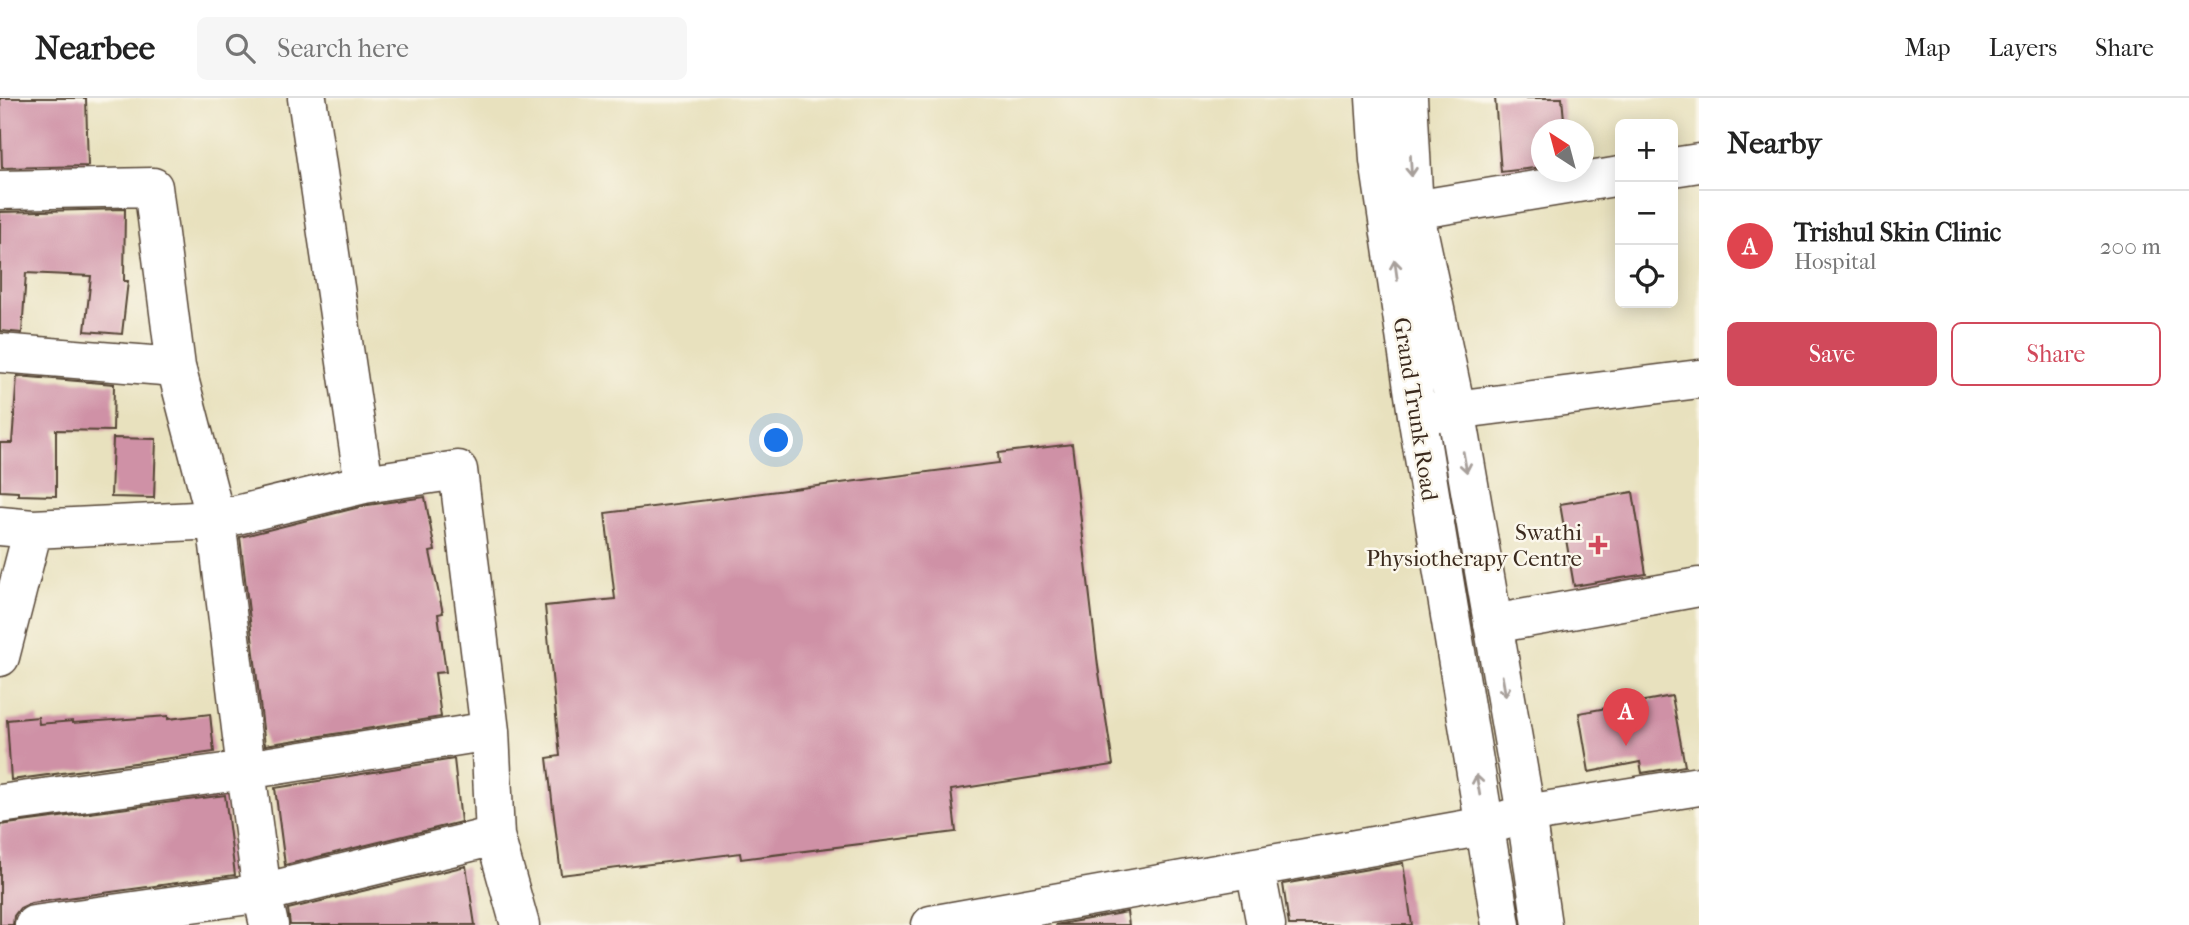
<!DOCTYPE html>
<html lang="en">
<head>
<meta charset="utf-8">
<style>
	:root { --surface:#fff; --page:#f6f6f6; --text:#222; --muted:#767676; --line:#e0e0e0; --accent:#d1495b }
	body { margin:0; font-family:"IM FELL French Canon",serif; background:var(--page); color:var(--text) }
	.controls { position:absolute; right:21px; top:21px; display:grid; overflow:hidden; border-radius:10px; box-shadow:0 4px 18px #0003 }
	.controls button { width:63px; height:63px; display:grid; place-items:center; padding:0; border:0; border-bottom:2px solid var(--line); background:var(--surface); color:var(--text); font:35px sans-serif }
	.compass { position:absolute; left:1531px; top:21px; width:63px; height:63px; border-radius:50%; background:var(--surface); box-shadow:0 4px 18px #0003; rotate:324deg }
	.you { position:absolute; left:777px; top:343px; width:24px; height:24px; margin:-18px; border:5px solid #fff; border-radius:50%; background:#1a73e8; box-shadow:0 0 0 10px #1a73e833 }
	.badge { display:grid; place-items:center; width:46px; height:46px; border-radius:50%; background:var(--accent); color:#fff; font-size:23px; font-weight:700 }
	.pin { position:absolute; translate:-50% -58px; filter:drop-shadow(0 2px 4px #0008) }
	.pin::after { content:''; position:absolute; top:37px; width:24px; height:21px; background:inherit; clip-path:polygon(0 0,100% 0,50% 100%) }
	.list { margin:0; padding:0; list-style:none }
	h2 { display:flex; justify-content:space-between; align-items:center; height:91px; margin:0; padding:0 28px; font-size:30px }
	h2 small { font-size:23px; font-weight:400; color:var(--muted) }
	.list li { display:grid; grid-template-columns:46px 1fr auto; gap:21px; align-items:center; box-sizing:border-box; height:112px; padding:0 28px; border-top:2px solid var(--line) }
	.list b { display:block; font-size:26px; white-space:nowrap }
	.list p { margin:0; font-size:23px; white-space:nowrap; color:var(--muted) }
	.list em { font-size:23px; font-style:normal; color:var(--muted) }
	.actions { display:flex; gap:14px; padding:21px 28px }
	.actions a { flex:1; padding:16px 0; border:2px solid var(--accent); border-radius:10px; text-align:center; font-size:24px; color:var(--accent) }
	.actions .main { background:var(--accent); color:#fff }
	.icon { flex:none; width:38px; height:38px; fill:none; stroke:currentColor; stroke-width:2; stroke-linecap:round; stroke-linejoin:round }
	.map { position:relative; flex:none; width:1699px; height:827px; overflow:hidden }
	header { display:flex; align-items:center; gap:42px; box-sizing:border-box; height:98px; padding:0 35px; background:var(--surface); border-bottom:2px solid var(--line) }
	header strong { font-size:33px }
	nav { display:flex; gap:38px; margin-inline-start:auto; font-size:24px }
	.search { width:490px; height:63px; background:var(--page); display:flex; align-items:center; gap:18px; box-sizing:border-box; padding:0 24px; border-radius:10px; color:var(--muted); font-size:26px }
	main { display:flex }
	aside { flex:1; background:var(--surface) }
	.map>svg:first-child { display:block }
</style>
</head>
<body>
<header>
<strong>Nearbee</strong>
<div class="search"><svg class="icon" aria-label="search" viewBox="0 0 24 24"><circle cx="10" cy="10" r="6"/><path d="M15 15l6 6"/></svg>Search here</div>
<nav><a>Map</a><a>Layers</a><a>Share</a></nav>
</header>
<main>
<div class="map">
<svg width="1699" height="827" viewBox="0 0 1699 827">
	<rect width="100%" height="100%" fill="#fbf7ec"/>
	<filter id="ink" filterUnits="userSpaceOnUse"><feTurbulence type="fractalNoise" baseFrequency=".0143" numOctaves="2"/><feDisplacementMap in="SourceGraphic" scale="14" xChannelSelector="R" yChannelSelector="G"/><feConvolveMatrix kernelMatrix="1 2 1 2 8 2 1 2 1" color-interpolation-filters="sRGB"/></filter>
	<filter id="wash" filterUnits="userSpaceOnUse"><feTurbulence type="fractalNoise" baseFrequency=".00686" numOctaves="4" result="noise"/><feDisplacementMap in="SourceGraphic" scale="28" xChannelSelector="R" yChannelSelector="G"/><feGaussianBlur stdDeviation="1.57" result="paint"/><feColorMatrix in="noise" values="0 0 0 0 0 0 0 0 0 0 0 0 0 0 0 0 0 1.4 0 .05"/><feComposite in="paint" operator="in"/></filter>
	<g filter="url(#wash)">
		<rect width="100%" height="100%" fill="#e8e1be"/>
		<g id="blocks">
			<path fill="#cf91a6" d="M0,0H86L88,68L2,70Z
				M1495,0H1562L1565,32H1542V69L1501,74Z
				M125,111L124,183H128L122,236L85,233L91,178L26,175L22,235L0,233V114Z
				M17,278L114,286L113,333L56,332V398L18,397V394L0,393V345H12Z
				M113,340L156,341L154,400L111,399Z
				M1072,346L1098,568L1113,667L951,692L956,734L741,761L740,755L561,777L547,660L560,658L545,508L615,501L605,415L999,365L998,355Z
				M1633,394L1646,476L1574,488L1560,406Z
				M425,399L435,453L430,454L443,515L438,516L446,574L435,575L441,619L265,647L240,439L368,407Z
				M1672,598L1685,668L1642,675L1640,664L1589,674L1579,615Z
				M210,616L214,654L11,682L7,622L38,619L39,626L73,623V625L168,618V621Z
				M454,661L461,724L285,767L275,690Z
				M225,697L235,777L31,805L20,810L14,818L13,827H0V727Z
				M1403,765L1412,827H1289L1283,786Z
				M466,768L475,827H290L288,811Z
				M1127,814L1129,827H1055Z"/>
		</g>
	</g>
	<g filter="url(#ink)">
		<use href="#blocks" fill-opacity="0" stroke="#554536" stroke-width="2"/>
		<g fill="none" stroke-linecap="round" stroke-linejoin="round">
			<g stroke="#554536" stroke-width="41">
				<path id="minor" d="M307,0L364,386
					M1673,69L1699,65
					M0,92L153,89L176,269
					M1414,112L1620,78
					M0,255L176,269L216,422L246,672L490,633
					M1423,316L1699,281
					M0,428L33,431L216,422L364,386L458,372L490,633L495,738L520,827
					M1493,526L1699,489
					M0,559L33,431
					M0,706L246,672L262,795L269,827
					M1255,769L1266,827
					M34,827L262,795L495,738
					M931,827L1485,728L1526,716L1699,688"/>
			</g>
			<g stroke="#554536" stroke-width="41">
				<path id="major" d="M1375,0L1379,62L1417,317L1501,827
					M1408,0L1414,112L1456,311L1526,716L1542,827"/>
			</g>
			<use href="#minor" stroke="#fff" stroke-width="38"/>
			<use href="#major" stroke="#fff" stroke-width="38"/>
		</g>
		<defs><path id="oneway-shaft" d="M-6 0H5M1.5-3L5.5 0L1.5 3" fill="none" stroke-width="1.6" stroke-linecap="round" stroke-linejoin="round" transform="scale(1.75)"/></defs>
		<g stroke="#a79f9a">
			<use href="#oneway-shaft" transform="translate(1411 68) rotate(87)"/>
			<use href="#oneway-shaft" transform="translate(1396 172) rotate(-98)"/>
			<use href="#oneway-shaft" transform="translate(1465 364) rotate(80)"/>
			<use href="#oneway-shaft" transform="translate(1504 588) rotate(80)"/>
			<use href="#oneway-shaft" transform="translate(1478 687) rotate(-100)"/>
		</g>
	</g>
	<path fill="#d1495b" stroke="#fbf7ec" stroke-width="2.5" d="M1594.5 436.5h7v7h7v7h-7v7h-7v-7h-7v-7h7z"/>
	<g text-anchor="middle" stroke-width="5" stroke-linejoin="round" paint-order="stroke">
		<g font-size="23" fill="#3b2a1e" stroke="#fbf7ec">
			<text transform="translate(1416 311) rotate(81)" y="8">Grand Trunk Road</text>
		</g>
		<g font-size="23" fill="#3b2a1e" stroke="#fbf7ec" text-anchor="end">
			<text x="1582" y="442">Swathi<tspan x="1582" dy="26">Physiotherapy Centre</tspan></text>
		</g>
	</g>
</svg>
<div class="controls">
<button>+</button>
<button>−</button>
<button><svg class="icon" aria-label="locate" viewBox="0 0 24 24"><circle cx="12" cy="12" r="6"/><path d="M12 2v4M12 18v4M2 12h4M18 12h4"/></svg></button>
</div>
<svg class="compass" viewBox="-18 -18 36 36"><path d="M0-13l5 13h-10z" fill="#e53935"/><path d="M0 13l5-13h-10z" fill="#767676"/></svg>
<div class="you"></div>
<div class="pin badge" style="left:1626px;top:648px;background:#e0444e">A</div>
</div>
<aside>
<h2>Nearby<small></small></h2>
<ul class="list">
<li><span class="badge" style="background:#e0444e">A</span><div><b>Trishul Skin Clinic</b><p>Hospital</p></div><em>200 m</em></li>
</ul>
<div class="actions"><a class="main">Save</a><a>Share</a></div>
</aside>
</main>
</body>
</html>
